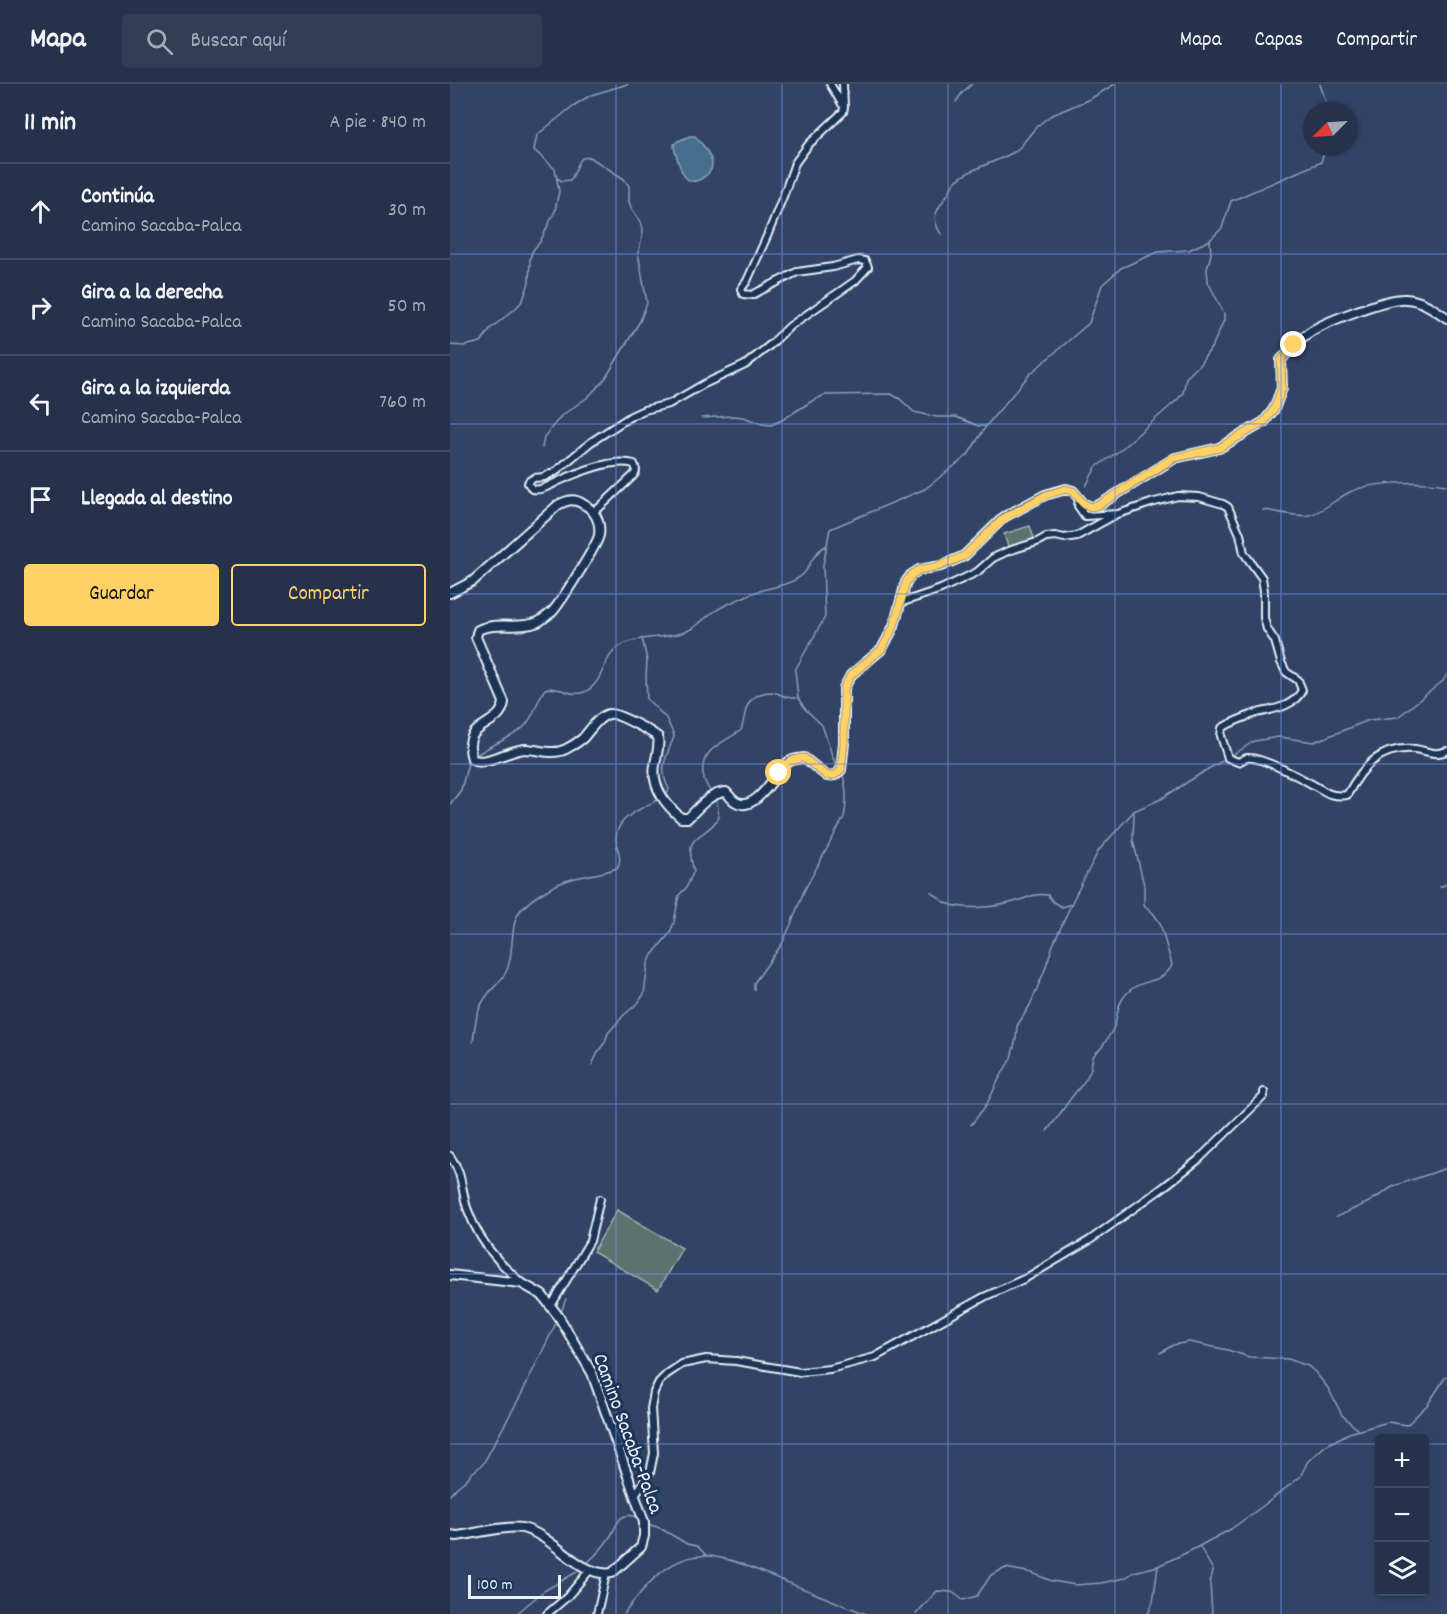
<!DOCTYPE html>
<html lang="es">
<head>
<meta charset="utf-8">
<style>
	:root { --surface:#26324c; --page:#323e56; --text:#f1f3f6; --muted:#a4aab5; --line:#424d64; --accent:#ffd166 }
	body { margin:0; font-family:Dekko,sans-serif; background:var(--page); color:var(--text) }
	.controls { position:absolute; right:18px; bottom:18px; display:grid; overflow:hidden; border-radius:6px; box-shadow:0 2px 4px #0004 }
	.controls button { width:54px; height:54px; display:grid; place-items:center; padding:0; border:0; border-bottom:2px solid var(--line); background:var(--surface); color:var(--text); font:30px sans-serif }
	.compass { position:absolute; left:853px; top:18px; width:54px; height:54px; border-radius:50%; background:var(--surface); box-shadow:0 2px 4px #0004; rotate:246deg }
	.scale { position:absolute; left:18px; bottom:15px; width:93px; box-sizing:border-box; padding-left:6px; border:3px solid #e8f1f8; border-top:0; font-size:16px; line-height:21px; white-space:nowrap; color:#e8f1f8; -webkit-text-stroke:4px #1d3557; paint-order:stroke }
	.stop { position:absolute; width:18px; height:18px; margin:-14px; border:4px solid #ffd166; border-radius:50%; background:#fff }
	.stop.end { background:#ffd166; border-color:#fff; box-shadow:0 2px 6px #0008 }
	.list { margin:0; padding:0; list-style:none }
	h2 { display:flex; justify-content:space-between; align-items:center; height:78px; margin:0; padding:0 24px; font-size:26px }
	h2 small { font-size:20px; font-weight:400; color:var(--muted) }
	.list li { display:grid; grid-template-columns:39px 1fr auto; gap:18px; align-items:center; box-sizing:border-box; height:96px; padding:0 24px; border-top:2px solid var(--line) }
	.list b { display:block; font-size:22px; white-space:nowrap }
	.list p { margin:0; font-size:20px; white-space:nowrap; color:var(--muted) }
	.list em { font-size:20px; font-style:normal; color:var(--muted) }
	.actions { display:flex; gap:12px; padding:18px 24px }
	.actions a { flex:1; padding:14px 0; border:2px solid var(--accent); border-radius:6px; text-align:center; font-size:21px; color:var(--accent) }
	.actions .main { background:var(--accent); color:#111 }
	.icon { flex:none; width:33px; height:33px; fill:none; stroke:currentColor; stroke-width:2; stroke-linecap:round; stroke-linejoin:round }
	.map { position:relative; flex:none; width:997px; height:1530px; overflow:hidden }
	header { display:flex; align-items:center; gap:36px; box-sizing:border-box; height:84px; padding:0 30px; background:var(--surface); border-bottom:2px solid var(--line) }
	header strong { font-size:28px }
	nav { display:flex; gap:33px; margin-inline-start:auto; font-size:21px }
	.search { width:420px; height:54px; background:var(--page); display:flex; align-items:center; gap:15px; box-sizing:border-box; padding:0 21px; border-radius:6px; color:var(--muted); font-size:22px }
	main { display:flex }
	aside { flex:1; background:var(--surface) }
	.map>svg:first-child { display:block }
</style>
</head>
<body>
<header>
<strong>Mapa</strong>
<div class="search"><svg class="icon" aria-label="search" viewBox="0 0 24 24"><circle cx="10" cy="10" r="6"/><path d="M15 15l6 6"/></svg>Buscar aquí</div>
<nav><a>Mapa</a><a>Capas</a><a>Compartir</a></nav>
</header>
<main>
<aside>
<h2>11 min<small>A pie · 840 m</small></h2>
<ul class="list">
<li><svg class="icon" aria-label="ahead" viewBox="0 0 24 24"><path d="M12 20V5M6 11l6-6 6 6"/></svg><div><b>Continúa</b><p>Camino Sacaba-Palca</p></div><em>30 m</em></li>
<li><svg class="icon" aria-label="right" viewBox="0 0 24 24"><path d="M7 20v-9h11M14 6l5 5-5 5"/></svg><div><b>Gira a la derecha</b><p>Camino Sacaba-Palca</p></div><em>50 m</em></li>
<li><svg class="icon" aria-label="left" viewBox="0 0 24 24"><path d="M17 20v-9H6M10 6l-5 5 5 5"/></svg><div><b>Gira a la izquierda</b><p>Camino Sacaba-Palca</p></div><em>760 m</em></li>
<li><svg class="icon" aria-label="arrive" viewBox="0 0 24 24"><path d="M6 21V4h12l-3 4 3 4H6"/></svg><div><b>Llegada al destino</b></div></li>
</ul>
<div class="actions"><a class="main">Guardar</a><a>Compartir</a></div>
</aside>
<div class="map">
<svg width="997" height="1530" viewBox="0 0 997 1530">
	<rect width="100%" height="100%" fill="#324365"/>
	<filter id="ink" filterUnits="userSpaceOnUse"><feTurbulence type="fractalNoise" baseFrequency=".0167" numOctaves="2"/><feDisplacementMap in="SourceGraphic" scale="12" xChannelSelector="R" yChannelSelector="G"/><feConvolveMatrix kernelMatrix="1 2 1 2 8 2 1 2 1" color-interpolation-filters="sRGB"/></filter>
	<g filter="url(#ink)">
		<path fill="#5b726e" stroke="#a2b2b3" stroke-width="1.5" d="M580,442L585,458L559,465L554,450Z
			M167,1126L232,1164L208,1206L143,1168Z"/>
		<path fill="#476e8f" stroke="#87a2b9" stroke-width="1.5" d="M240,52H245C252,60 261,69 262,81C262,90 245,102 237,95C230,89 227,73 224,64V60L228,57Z"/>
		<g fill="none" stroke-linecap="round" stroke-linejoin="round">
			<path stroke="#87a2b9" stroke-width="1.5" d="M870,0L879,27
				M506,18L512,9L522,0
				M492,151C479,134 487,125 498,110C500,106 502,101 505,98C518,85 547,78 564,68L570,63L586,43L600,32L640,15L665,0
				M0,261L14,262L31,258L40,245L66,224L73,216L79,199L80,174L83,166L90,158L105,127L109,107L105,85L84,66L87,51L123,22L141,11L178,0
				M251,334L282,332L293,333L312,340L321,341L332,336L362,317L375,311L441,310L450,315L464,328L487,333H506L529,342H535
				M92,364L94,353L111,332L138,313L155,295L190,237L197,219L188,169L192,154L193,145L191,138L182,125L179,118V102L174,95L140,73L132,74C126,81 126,89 120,96L112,97L107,94
				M636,402L646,383L669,367L727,316L733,309L736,294L750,280L763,261L774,236V229L758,198L757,185L761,170L760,157
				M813,426C828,427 845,434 859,431C875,427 885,415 900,408C922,397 973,397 997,401
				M192,554L197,576L196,593L197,615L216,634L223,649L224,653C216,673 208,685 219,705L217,710L215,711
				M24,673C39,660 60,656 74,643C85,632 86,617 95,605C111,601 120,614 134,608C153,601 152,576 166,565C186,549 214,557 237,547C247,543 253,535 262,529C273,521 288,516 300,510C316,503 337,503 351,492C358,487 359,479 364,473C367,468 372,464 377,461
				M780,673L804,657L829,653L864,658L919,636L948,633L993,597L997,590
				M387,683L383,674L372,641L355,625L348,614L345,586L375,533L373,481L380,445L475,405L518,371L536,342L580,290L639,239L652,201L671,184L708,168L739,166L760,156L772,144L781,117L871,78L876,63
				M263,710C257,704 254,697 253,689C250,665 276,658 291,646C296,633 293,618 308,611C312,609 317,608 322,608C331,609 335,615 346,614
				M0,720L11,706L18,679L21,676
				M990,803L997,800
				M481,808C486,811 491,816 496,819C515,827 548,823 567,817C580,813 584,809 598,811L603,818L612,823L621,820
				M304,906V899L332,860L342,838L354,807L394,733C397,720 397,701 392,689
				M23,958C25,940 26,925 38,910C44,903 51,897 56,888C64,873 60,851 66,834C72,818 106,799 122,795C137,791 152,790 167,784C172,776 169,770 167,762C160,734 192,725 211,714
				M142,981L148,968L155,958L158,949L174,931L188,919L194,910L198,880L202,871L220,849L224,838L229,811L236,804L244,787C232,746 254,758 269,733L266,713
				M521,1041L537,1020L548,997L561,974L566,955L567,942L580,921L594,888L603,861L624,814L649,766L684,727L711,715L758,685L776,675
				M597,1047C605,1037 612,1027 619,1017C625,1008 633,1001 638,991C642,985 641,979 643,973C645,969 649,966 652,963C656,957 661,949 664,943C668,931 667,919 677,909C692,893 712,902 722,881L710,839L703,829L694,821V801L683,756L684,729
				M886,1133L919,1118L944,1102L997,1084
				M110,1231L116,1215
				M710,1269L723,1261L739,1258L778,1266L799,1273L838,1275L858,1282L865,1288L878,1304L892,1331L908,1346
				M0,1411L7,1403L16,1396L22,1389L33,1380L72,1309L108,1235
				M198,1440L210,1444L237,1460L247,1462L257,1472
				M750,1463L763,1486L760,1499L762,1530
				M138,1478C146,1471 154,1462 160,1453C168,1441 167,1427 187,1433
				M66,1530L94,1507L130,1486
				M174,1530C192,1505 217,1474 250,1472C264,1471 279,1476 292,1480L416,1530
				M466,1530L487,1507L502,1508L513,1516L527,1512L541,1491L556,1484L582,1489L602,1497L626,1501L651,1499L675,1494L684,1488L708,1482L742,1466L781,1445L817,1419L850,1393L858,1377L875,1362L899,1349L938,1338L957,1341L978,1320L995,1294L997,1293
				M698,1530L703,1518L708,1482"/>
			<g stroke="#e8f1f8" stroke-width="10">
				<path id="minor" d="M380,0L392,20
					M629,414L628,422L635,432L668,430L701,419L728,412L749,413L773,420L778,423L790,450L794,469L812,494L814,507V534L817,545L825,557L831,578L836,588L848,596L852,606C844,623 824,625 807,629C795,633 783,637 772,644L771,652L778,674L788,678C791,677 793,675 797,674C810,672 845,691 858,698C874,706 879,714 897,711C913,682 930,662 965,665C978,667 984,672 997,667
					M142,427L149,424L183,392C187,388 187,385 184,380C162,374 129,388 109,397C100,401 92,407 82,405L78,399L79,397L84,394L94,393L106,387L141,358L181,332L194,326L219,320L254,300L295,281L320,261L340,242L405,197L418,183L415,177L408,176L383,183L347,188L302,211L293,210L291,205L297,197L318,150L334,110L345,79L359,60L393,28L394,23L393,0
					M450,519L491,505L527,488L543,474L558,467L587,458L596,453L606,452L614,454L627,452L665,431
					M0,1072C13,1090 11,1104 17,1124C24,1143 34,1161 48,1176C55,1184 64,1191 71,1199
					M101,1222L140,1157L150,1115
					M184,1412L200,1389L204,1369L201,1325L204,1308L209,1298L217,1290L232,1280L256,1275L286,1277L350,1288L380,1285L425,1273L534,1213L576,1194L640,1156L715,1102L748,1076L814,1012V1008
					M97,1530L117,1513L140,1486
					M147,1530L156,1490"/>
			</g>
			<g stroke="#e8f1f8" stroke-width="12">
				<path id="tertiary" d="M0,509L23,497L108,421C117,416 124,414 133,420C145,426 151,438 149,451C148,460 110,519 103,527C99,530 92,536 88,538C69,546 46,537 28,546L26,553L54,618C51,645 10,636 22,675C35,682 59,666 75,665C89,665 102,672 116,665C122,662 127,659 132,655C139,648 148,632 159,630C166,628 202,648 208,653C210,664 206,671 205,681C201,703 216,721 231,734H238C249,724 259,709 276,708C279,711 282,716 286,718C305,730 325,690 336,680C341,675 347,675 354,674L377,692L385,691L391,686L394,659V604L401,591L432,565L444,542L456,498L461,491L469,486L491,482L514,472L554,433L595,411L616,405L623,407L633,419L641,423L649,421L725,374L769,364L814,338L824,325L832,304L831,276C839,267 847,257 857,250C871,239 939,213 956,215C972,216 984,225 997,234
					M0,1191L71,1199L92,1211L109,1233L142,1289L194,1438V1452L191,1463L162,1489C129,1494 104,1451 72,1444C58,1441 23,1450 7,1452L0,1451"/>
			</g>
			<use href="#minor" stroke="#1d3557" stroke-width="6"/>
			<use href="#tertiary" stroke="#1d3557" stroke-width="8"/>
		</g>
	</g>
	<g fill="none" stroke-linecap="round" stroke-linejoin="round" filter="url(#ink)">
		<path stroke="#ffd166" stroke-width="8" d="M329,689C336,679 342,675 354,674L377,692L385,691L391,686L394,659V604L401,591L432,565L444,542L456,498L461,491L469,486L490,482L514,472L554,434L596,411L616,405L623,407L633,419L641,423L649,421L724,374L769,364L814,338L824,325L832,304L831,276L844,261"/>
	</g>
	<path fill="none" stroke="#6e8fe5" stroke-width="1.5" stroke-opacity="0.55" d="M166,0V1530M332,0V1530M498,0V1530M665,0V1530M831,0V1530M0,170H997M0,340H997M0,510H997M0,680H997M0,850H997M0,1020H997M0,1190H997M0,1360H930M974,1360H997"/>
	<g text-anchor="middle" stroke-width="6" stroke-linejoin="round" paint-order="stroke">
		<g font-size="21" fill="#e8f1f8" stroke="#1d3557">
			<text transform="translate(179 1349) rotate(70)" y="7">Camino Sacaba-Palca</text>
		</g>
	</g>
</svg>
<div class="controls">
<button>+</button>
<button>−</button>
<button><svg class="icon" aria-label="layers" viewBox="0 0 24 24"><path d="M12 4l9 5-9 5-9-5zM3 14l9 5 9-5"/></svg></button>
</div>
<svg class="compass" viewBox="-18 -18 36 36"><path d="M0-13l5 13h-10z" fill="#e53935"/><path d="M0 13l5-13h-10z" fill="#a4aab5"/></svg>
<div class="scale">100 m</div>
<div class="stop" style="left:329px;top:689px"></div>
<div class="stop end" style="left:844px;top:261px"></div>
</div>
</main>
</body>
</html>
